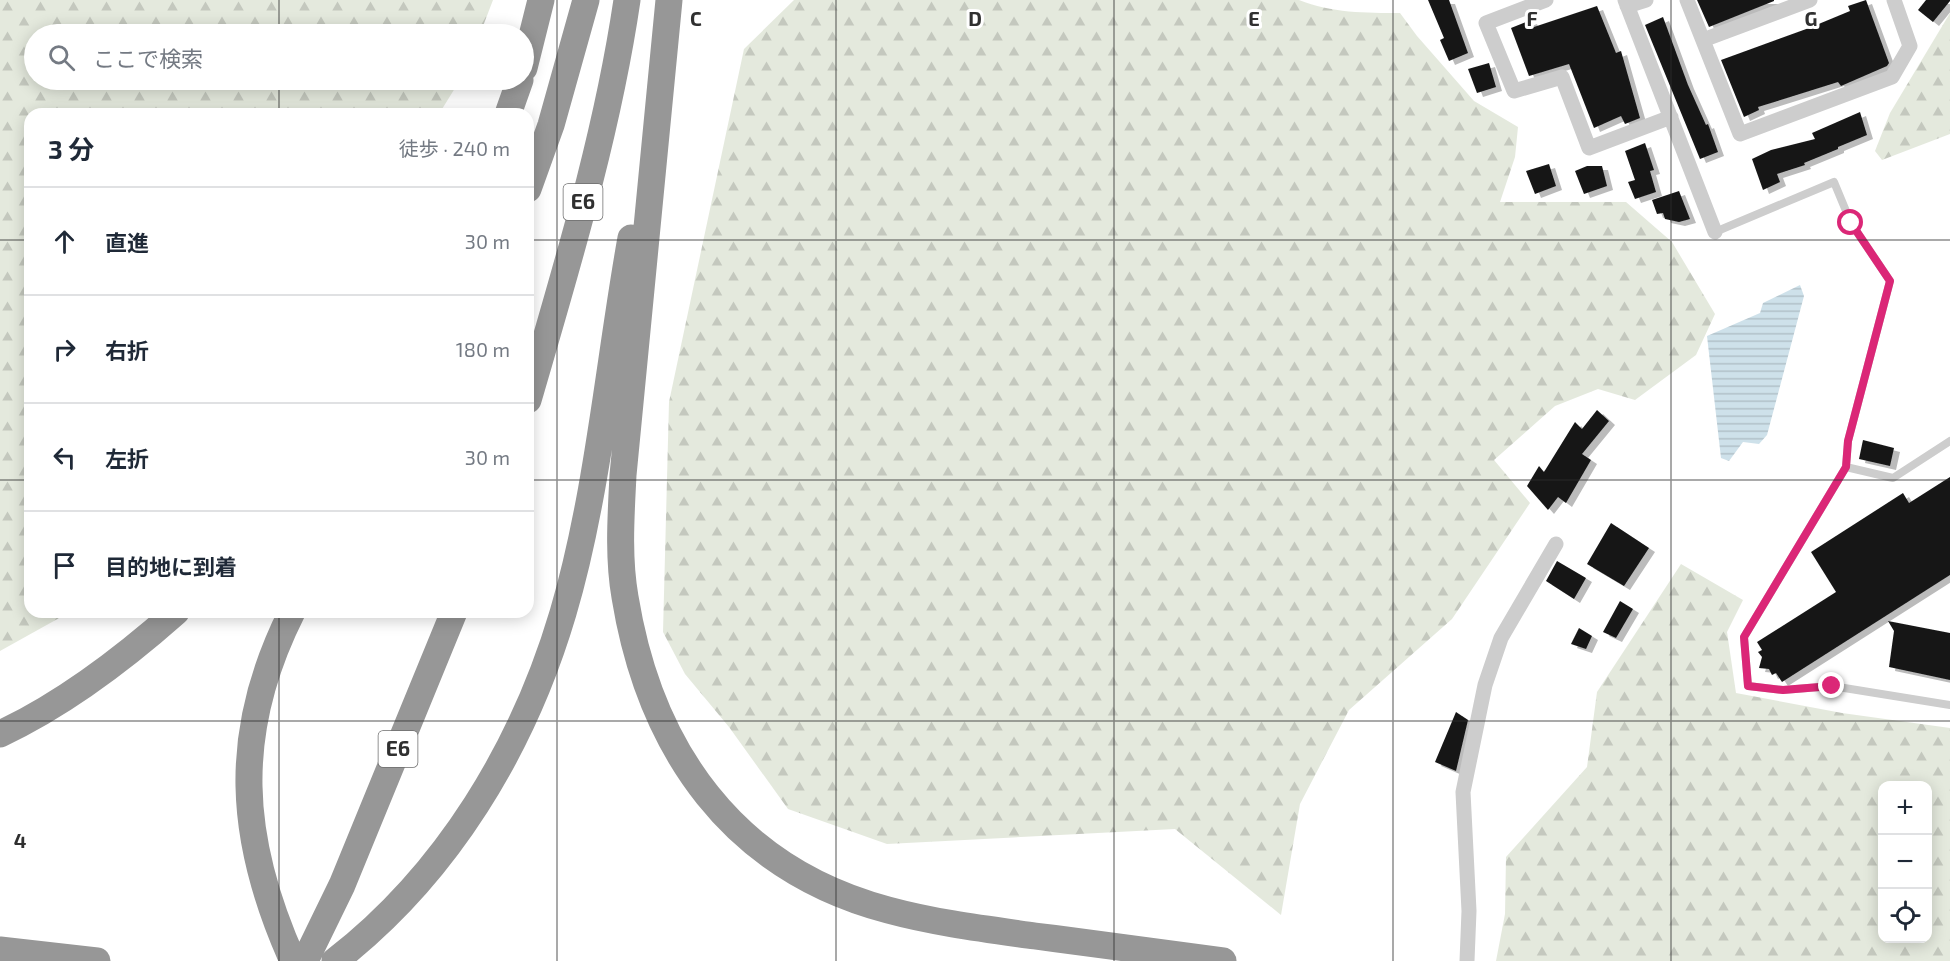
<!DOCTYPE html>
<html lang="ja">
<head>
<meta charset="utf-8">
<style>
	:root { --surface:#fff; --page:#f2f2f3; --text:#1f2937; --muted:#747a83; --line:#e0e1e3 }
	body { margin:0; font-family:"Exo 2","Noto Sans JP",sans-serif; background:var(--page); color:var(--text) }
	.controls { position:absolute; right:18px; bottom:18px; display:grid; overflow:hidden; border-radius:12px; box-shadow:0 3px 15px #0003 }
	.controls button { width:54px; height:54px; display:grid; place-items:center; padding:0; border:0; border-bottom:2px solid var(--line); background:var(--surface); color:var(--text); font:30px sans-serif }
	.stop { position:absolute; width:18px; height:18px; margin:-14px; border:4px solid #db2777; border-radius:50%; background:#fff }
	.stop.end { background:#db2777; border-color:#fff; box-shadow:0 2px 6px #0008 }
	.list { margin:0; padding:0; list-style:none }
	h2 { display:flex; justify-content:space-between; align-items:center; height:78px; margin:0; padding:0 24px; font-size:26px }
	h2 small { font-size:20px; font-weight:400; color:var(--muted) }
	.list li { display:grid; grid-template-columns:39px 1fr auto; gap:18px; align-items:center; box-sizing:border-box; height:108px; padding:0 24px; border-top:2px solid var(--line) }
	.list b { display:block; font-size:22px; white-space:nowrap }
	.list em { font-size:20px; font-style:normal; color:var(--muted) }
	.icon { flex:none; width:33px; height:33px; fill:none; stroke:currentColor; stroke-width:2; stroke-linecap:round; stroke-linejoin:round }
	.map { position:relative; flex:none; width:1950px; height:961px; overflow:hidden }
	.search { position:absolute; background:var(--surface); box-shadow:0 3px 15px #0003; left:24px; top:24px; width:510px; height:66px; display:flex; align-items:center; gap:15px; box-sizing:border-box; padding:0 21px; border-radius:33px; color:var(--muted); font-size:22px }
	.panel { position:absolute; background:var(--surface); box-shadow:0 3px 15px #0003; left:24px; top:108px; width:510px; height:510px; border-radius:18px }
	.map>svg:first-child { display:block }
</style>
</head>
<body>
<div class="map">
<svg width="1950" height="961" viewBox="0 0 1950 961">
	<defs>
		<pattern id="forest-firs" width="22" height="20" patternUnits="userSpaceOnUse" patternTransform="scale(1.5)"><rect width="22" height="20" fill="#e4e9dd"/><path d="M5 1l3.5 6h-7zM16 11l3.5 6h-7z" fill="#c4c8be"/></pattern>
		<pattern id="water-rules" width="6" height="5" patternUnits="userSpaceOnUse" patternTransform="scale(1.5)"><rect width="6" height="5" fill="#cee1ea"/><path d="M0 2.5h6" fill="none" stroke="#b1c1c9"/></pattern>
		<filter id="shadow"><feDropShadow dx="6" dy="4" stdDeviation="0" flood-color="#0004"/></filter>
	</defs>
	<rect width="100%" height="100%" fill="#fff"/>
	<path fill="url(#forest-firs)" fill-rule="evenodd" d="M0,0H493L480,34H34V80H460L439,114H30V612H70L0,651Z
		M794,0H1299C1331,13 1366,13 1400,13L1417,36L1474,101L1518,127L1515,157L1500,202H1626L1672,242L1715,314L1696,355L1635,400L1598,389L1555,406L1494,460L1530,503L1452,619L1349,710L1300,804L1281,915L1175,829L887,844L788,809L729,727L685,674L663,632L669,402L744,49Z
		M1950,13V134L1882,160L1875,151L1890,113Z
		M1681,564L1743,600L1727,632L1736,693L1842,713L1950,728V961H1496L1505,914L1506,857L1587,767L1597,692ZM1882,786H1928V938H1882Z"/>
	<path fill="url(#water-rules)" d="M1800,285L1804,296L1767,435L1759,444L1743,442L1729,461L1721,458L1707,336L1760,313L1763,303Z"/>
	<path fill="#171717" filter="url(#shadow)" d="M1428,0H1449L1468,53L1449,61L1440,40L1444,38Z
		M1697,0H1774V1L1709,27Z
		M1866,0L1889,63L1887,66L1841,86L1838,82L1758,107L1759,110L1744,117L1721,60L1809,28L1850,11L1848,6Z
		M1926,0H1950V1L1933,22L1918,10Z
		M1597,6L1616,53L1621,51L1640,118L1625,124L1621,116L1594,128L1569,64L1529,76L1511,28L1531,20L1534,27Z
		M1663,17L1688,85L1706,125L1708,124L1718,152L1700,159L1645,25Z
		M1489,63L1496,87L1477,93L1468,69Z
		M1860,112L1867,135L1838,147V149L1804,163L1805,165L1777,174L1780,182L1763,190L1752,159L1771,150L1815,139L1812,133Z
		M1645,143L1654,170L1650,171L1656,192L1635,199L1628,182L1635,180L1625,151Z
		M1549,164L1556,186L1535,194L1526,171Z
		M1587,166H1602L1607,186L1584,194L1575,171Z
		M1679,191L1690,219L1679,222L1665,219L1663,213L1657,214L1652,200Z
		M1597,410L1609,421L1582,454L1591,460L1566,503L1558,497L1548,510L1527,486L1539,466L1544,472L1575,422L1582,429Z
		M1863,440L1894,448L1890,466L1859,459Z
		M1950,477V575L1782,682L1776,673L1772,675L1769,669L1759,668L1762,657L1758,652L1762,650L1757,642L1836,592L1811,552L1903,493L1909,503Z
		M1611,523L1649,548L1624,586L1587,564Z
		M1557,561L1586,578L1574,599L1546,581Z
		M1620,601L1633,609L1616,638L1603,632Z
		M1888,621L1950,633V680L1889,667L1894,631Z
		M1579,628L1592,636L1586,649L1571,644Z
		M1456,712L1468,720L1456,771L1435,762Z"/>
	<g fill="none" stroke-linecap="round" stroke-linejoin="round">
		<path stroke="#cdcdcd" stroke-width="8" d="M1715,232L1834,182L1851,223L1890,281L1848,441L1846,467L1744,637L1748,686L1783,690L1832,686L1950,705
			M1846,467L1893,478L1950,441"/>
		<path stroke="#cdcdcd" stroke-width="15" d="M1546,0L1486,23L1514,91L1562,77L1589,148L1671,117
			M1625,0L1715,232
			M1687,0L1740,134L1892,77L1910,46L1894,0
			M1627,6L1646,0
			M1703,40L1810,0
			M1467,961L1469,911L1463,792L1485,685L1501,638L1556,544"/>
		<path stroke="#979797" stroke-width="27" d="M669,0L623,475C621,515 618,557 625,597C650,750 733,869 888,910C936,923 985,929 1035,936C1098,944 1161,953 1223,961
			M524,68L541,0
			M508,114L520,80
			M528,189L551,125L586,0
			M528,400C566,269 607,136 627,0
			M292,612C231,733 238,839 293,961
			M0,734C64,704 123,659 176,612
			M0,950L97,961
			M305,961L342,885L454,612
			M335,961C447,874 523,748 563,613C598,495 609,360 631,238"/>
	</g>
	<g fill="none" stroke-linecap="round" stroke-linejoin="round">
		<path stroke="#db2777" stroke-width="8" d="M1832,686L1783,690L1748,686L1744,637L1846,467L1848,441L1890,281L1851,223"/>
	</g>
	<path fill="none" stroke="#303030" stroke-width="1.5" stroke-opacity="0.55" d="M279,0V34M557,0V961M836,0V961M1114,0V961M1393,0V961M1671,0V961M279,80V114M0,240H30M528,240H1950M0,480H30M528,480H1950M279,612V961M0,721H1950"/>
	<g text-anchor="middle" stroke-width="6" stroke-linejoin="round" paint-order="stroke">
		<g fill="#fff" stroke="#6e6e6e" stroke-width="1.5">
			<rect x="563.5" y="184" width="39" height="36" rx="4.5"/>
			<rect x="378.5" y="731" width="39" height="36" rx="4.5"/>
		</g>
		<g font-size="21" font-weight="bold" fill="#303030">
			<text x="583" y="209">E6</text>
			<text x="398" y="756">E6</text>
		</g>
	</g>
	<g font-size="20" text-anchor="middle" font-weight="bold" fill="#303030" stroke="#fff" stroke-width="6" stroke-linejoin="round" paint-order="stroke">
		<text x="696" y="26">C</text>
		<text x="975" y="26">D</text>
		<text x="1254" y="26">E</text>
		<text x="1532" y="26">F</text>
		<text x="1811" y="26">G</text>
		<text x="20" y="848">4</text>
	</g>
</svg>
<div class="controls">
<button>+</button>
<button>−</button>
<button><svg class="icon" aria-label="locate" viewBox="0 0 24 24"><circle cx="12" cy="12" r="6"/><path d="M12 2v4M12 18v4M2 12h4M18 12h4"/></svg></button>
</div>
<div class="stop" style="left:1851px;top:223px"></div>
<div class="stop end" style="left:1832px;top:686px"></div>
<div class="search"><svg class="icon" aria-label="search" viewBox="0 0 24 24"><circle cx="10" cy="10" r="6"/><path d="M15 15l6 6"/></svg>ここで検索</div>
<section class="panel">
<h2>3 分<small>徒歩 · 240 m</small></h2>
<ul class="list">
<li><svg class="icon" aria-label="ahead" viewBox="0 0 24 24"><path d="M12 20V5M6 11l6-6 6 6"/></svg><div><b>直進</b></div><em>30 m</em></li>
<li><svg class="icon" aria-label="right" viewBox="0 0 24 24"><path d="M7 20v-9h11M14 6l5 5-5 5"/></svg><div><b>右折</b></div><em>180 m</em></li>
<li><svg class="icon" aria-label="left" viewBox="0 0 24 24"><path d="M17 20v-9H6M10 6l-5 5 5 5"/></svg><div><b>左折</b></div><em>30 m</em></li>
<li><svg class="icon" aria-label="arrive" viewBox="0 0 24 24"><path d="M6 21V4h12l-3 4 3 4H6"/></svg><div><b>目的地に到着</b></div></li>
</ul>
</section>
</div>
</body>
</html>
